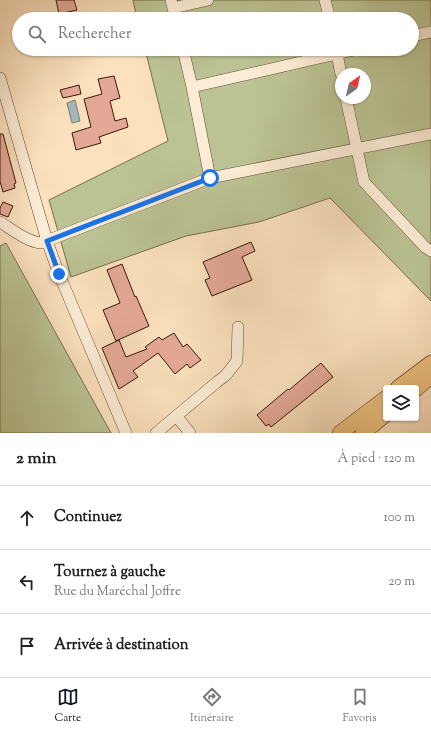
<!DOCTYPE html>
<html lang="fr">
<head>
<meta charset="utf-8">
<style>
	:root { --surface:#fff; --page:#f6f6f6; --text:#222; --muted:#767676; --line:#e0e0e0; --accent:#111827 }
	body { margin:0; font-family:"Sorts Mill Goudy",serif; background:var(--page); color:var(--text) }
	.controls { position:absolute; right:12px; bottom:12px; display:grid; overflow:hidden; border-radius:4px; box-shadow:0 1px 3px #0004 }
	.controls button { width:36px; height:36px; display:grid; place-items:center; padding:0; border:0; border-bottom:1px solid var(--line); background:var(--surface); color:var(--text); font:20px sans-serif }
	.compass { position:absolute; left:335px; top:68px; width:36px; height:36px; border-radius:50%; background:var(--surface); box-shadow:0 1px 3px #0004; rotate:34deg }
	.stop { position:absolute; width:12px; height:12px; margin:-9px; border:3px solid #1a73e8; border-radius:50%; background:#fff }
	.stop.end { background:#1a73e8; border-color:#fff; box-shadow:0 1px 4px #0008 }
	.list { margin:0; padding:0; list-style:none }
	h2 { display:flex; justify-content:space-between; align-items:center; height:52px; margin:0; padding:0 16px; font-size:17px }
	h2 small { font-size:13px; font-weight:400; color:var(--muted) }
	.list li { display:grid; grid-template-columns:26px 1fr auto; gap:12px; align-items:center; box-sizing:border-box; height:64px; padding:0 16px; border-top:1px solid var(--line) }
	.list b { display:block; font-size:15px; white-space:nowrap }
	.list p { margin:0; font-size:13px; white-space:nowrap; color:var(--muted) }
	.list em { font-size:13px; font-style:normal; color:var(--muted) }
	.icon { flex:none; width:22px; height:22px; fill:none; stroke:currentColor; stroke-width:2; stroke-linecap:round; stroke-linejoin:round }
	.map { position:relative; flex:none; width:431px; height:433px; overflow:hidden }
	.search { position:absolute; background:var(--surface); box-shadow:0 1px 3px #0004; left:12px; right:12px; top:12px; height:44px; display:flex; align-items:center; gap:10px; box-sizing:border-box; padding:0 14px; border-radius:22px; color:var(--muted); font-size:15px }
	.sheet { height:244px; background:var(--surface) }
	nav { display:flex; justify-content:space-around; align-items:center; box-sizing:border-box; height:56px; border-top:1px solid var(--line); background:var(--surface); font-size:11px; color:var(--muted) }
	nav a { display:grid; justify-items:center; gap:2px }
	nav .on { color:var(--accent) }
	.map>svg:first-child { display:block }
</style>
</head>
<body>
<div class="map">
<svg width="431" height="433" viewBox="0 0 431 433">
	<rect width="100%" height="100%" fill="#fbe1be"/>
	<filter id="stains"><feTurbulence type="fractalNoise" baseFrequency=".005" numOctaves="4"/><feColorMatrix values="0 0 0 0 .2 0 0 0 0 .09 0 0 0 0 .02 0 0 0 .5 -.17"/></filter>
	<radialGradient id="worn" r=".72"><stop offset=".6" stop-color="#630" stop-opacity="0"/><stop offset="1" stop-color="#630" stop-opacity=".3"/></radialGradient>
	<path fill="#bbc394" stroke="#7a6e4e" fill-rule="evenodd" d="M133,0H431V301L330,198L259,222L186,236L71,277L49,200L168,141L145,49H412V19H137ZM341,74H365V98H341Z
		M6,243L111,433H0V246Z"/>
	<path fill="#a2bbba" stroke="#787a73" d="M75,100L80,121L72,123L67,103Z"/>
	<path fill="#e4a996" stroke="#381809" d="M56,0H74L77,10L59,14Z
		M114,76L120,98L110,101L115,121L126,118L128,127L99,137L101,143L76,150L72,133L91,127L84,99L102,94L98,79Z
		M79,85L81,94L63,98L60,90Z
		M0,134H3L16,183L14,184L15,188L3,192L0,181Z
		M3,202L13,206L8,217L0,214V208Z
		M251,242L255,251L242,257L252,280L212,296L205,280L210,278L203,262Z
		M122,264L135,297L136,296L149,326L116,341L103,310L120,303L107,270Z
		M174,333L183,347L187,344L201,360L190,368L187,364L175,374L158,353L133,371L138,377L119,389L102,348L119,340L126,357L147,349L145,347L159,337L162,340Z
		M321,363L333,377L271,427L269,424L266,426L257,415L288,389L289,390Z"/>
	<g fill="none" stroke-linecap="round" stroke-linejoin="round">
		<g stroke="#694a36" stroke-width="12">
			<path id="minor" d="M171,0L176,19
				M325,0L330,19
				M173,8L208,0
				M412,36L431,32
				M183,49L192,87L210,178
				M336,49L341,74
				M0,78L47,241L59,274L126,433
				M192,87L358,49
				M346,98L364,182L425,247L431,251
				M0,222C13,230 26,241 41,243L210,178L431,134
				M177,417L190,433
				M156,433L217,382L226,375L237,361L238,327"/>
		</g>
		<g stroke="#381809" stroke-width="16">
			<path id="major" d="M398,388L431,363
				M416,389L431,376
				M340,433L386,398
				M363,433L386,414"/>
		</g>
		<use href="#minor" stroke="#fcecd5" stroke-width="11"/>
		<use href="#major" stroke="#eec07f" stroke-width="15"/>
	</g>
	<g fill="none" stroke-linecap="round" stroke-linejoin="round">
		<path stroke="#1a73e8" stroke-width="5" d="M59,274L47,241L210,178"/>
	</g>
	<rect width="100%" height="100%" filter="url(#stains)"/>
	<rect width="100%" height="100%" fill="url(#worn)"/>
</svg>
<div class="controls">
<button><svg class="icon" aria-label="layers" viewBox="0 0 24 24"><path d="M12 4l9 5-9 5-9-5zM3 14l9 5 9-5"/></svg></button>
</div>
<svg class="compass" viewBox="-18 -18 36 36"><path d="M0-13l5 13h-10z" fill="#e53935"/><path d="M0 13l5-13h-10z" fill="#767676"/></svg>
<div class="stop" style="left:210px;top:178px"></div>
<div class="stop end" style="left:59px;top:274px"></div>
<div class="search"><svg class="icon" aria-label="search" viewBox="0 0 24 24"><circle cx="10" cy="10" r="6"/><path d="M15 15l6 6"/></svg>Rechercher</div>
</div>
<section class="sheet">
<h2>2 min<small>À pied · 120 m</small></h2>
<ul class="list">
<li><svg class="icon" aria-label="ahead" viewBox="0 0 24 24"><path d="M12 20V5M6 11l6-6 6 6"/></svg><div><b>Continuez</b></div><em>100 m</em></li>
<li><svg class="icon" aria-label="left" viewBox="0 0 24 24"><path d="M17 20v-9H6M10 6l-5 5 5 5"/></svg><div><b>Tournez à gauche</b><p>Rue du Maréchal Joffre</p></div><em>20 m</em></li>
<li><svg class="icon" aria-label="arrive" viewBox="0 0 24 24"><path d="M6 21V4h12l-3 4 3 4H6"/></svg><div><b>Arrivée à destination</b></div></li>
</ul>
</section>
<nav>
<a class="on"><svg class="icon" aria-label="map" viewBox="0 0 24 24"><path d="M3 6l6-2 6 2 6-2v14l-6 2-6-2-6 2zM9 4v14M15 6v14"/></svg>Carte</a>
<a><svg class="icon" aria-label="directions" viewBox="0 0 24 24"><path d="M12 3l9 9-9 9-9-9zM9 14v-3h6M13 9l2 2-2 2"/></svg>Itinéraire</a>
<a><svg class="icon" aria-label="saved" viewBox="0 0 24 24"><path d="M7 4h10v16l-5-4-5 4z"/></svg>Favoris</a>
</nav>
</body>
</html>
